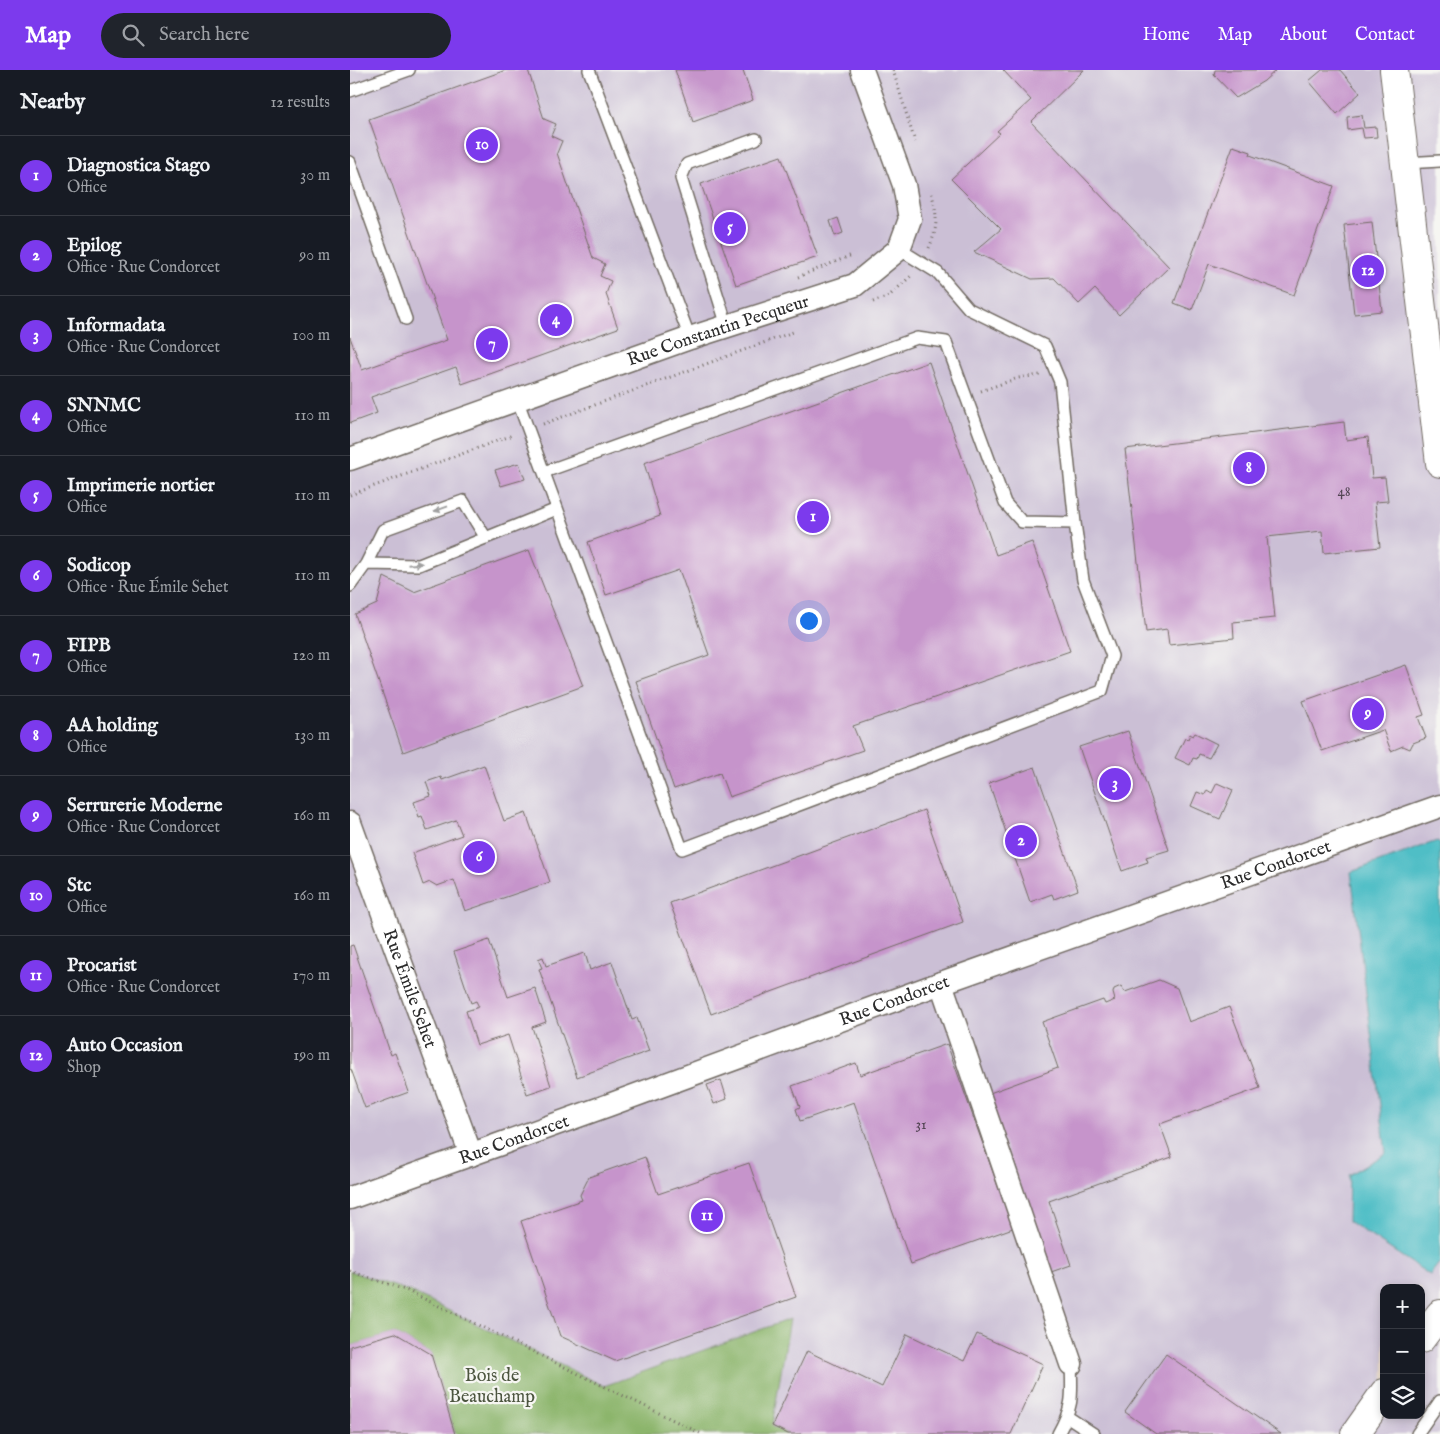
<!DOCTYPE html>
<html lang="en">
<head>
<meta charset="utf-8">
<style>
	:root { --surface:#171b24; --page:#20242c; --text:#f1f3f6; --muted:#9ea1a6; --line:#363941; --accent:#7c3aed }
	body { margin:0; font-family:"IM FELL English",serif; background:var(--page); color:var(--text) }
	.controls { position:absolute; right:15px; bottom:15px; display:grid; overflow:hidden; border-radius:10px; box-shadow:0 2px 8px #0003 }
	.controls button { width:45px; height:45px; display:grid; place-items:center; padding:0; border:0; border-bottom:1px solid var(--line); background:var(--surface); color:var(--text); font:25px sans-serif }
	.you { position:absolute; left:458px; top:550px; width:18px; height:18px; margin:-12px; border:4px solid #fff; border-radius:50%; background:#1a73e8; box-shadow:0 0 0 8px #1a73e833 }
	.badge { display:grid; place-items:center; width:32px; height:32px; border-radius:50%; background:var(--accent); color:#fff; font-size:16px; font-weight:700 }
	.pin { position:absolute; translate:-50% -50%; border:2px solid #fff; box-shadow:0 1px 5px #0006 }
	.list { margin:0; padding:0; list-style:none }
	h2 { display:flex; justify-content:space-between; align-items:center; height:65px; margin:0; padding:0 20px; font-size:21px }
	h2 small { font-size:16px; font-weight:400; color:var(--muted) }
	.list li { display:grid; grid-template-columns:32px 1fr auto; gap:15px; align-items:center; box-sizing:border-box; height:80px; padding:0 20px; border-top:1px solid var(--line) }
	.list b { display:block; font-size:19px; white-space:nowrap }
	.list p { margin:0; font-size:16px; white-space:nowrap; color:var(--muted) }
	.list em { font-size:16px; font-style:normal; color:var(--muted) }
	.icon { flex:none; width:28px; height:28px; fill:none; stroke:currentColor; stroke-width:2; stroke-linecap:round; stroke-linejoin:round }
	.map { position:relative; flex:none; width:1090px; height:1364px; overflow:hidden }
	header { display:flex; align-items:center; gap:30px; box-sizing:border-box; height:70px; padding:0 25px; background:var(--accent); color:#fff }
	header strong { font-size:24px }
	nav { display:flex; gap:28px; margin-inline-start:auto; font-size:18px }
	.search { width:350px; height:45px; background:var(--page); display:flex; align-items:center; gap:12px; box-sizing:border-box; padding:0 18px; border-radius:28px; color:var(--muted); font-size:19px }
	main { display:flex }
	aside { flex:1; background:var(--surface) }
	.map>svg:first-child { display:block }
</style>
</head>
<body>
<header>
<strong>Map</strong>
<div class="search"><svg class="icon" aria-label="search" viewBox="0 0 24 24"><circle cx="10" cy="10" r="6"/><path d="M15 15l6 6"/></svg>Search here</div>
<nav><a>Home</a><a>Map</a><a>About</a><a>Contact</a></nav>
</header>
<main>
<aside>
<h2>Nearby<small>12 results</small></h2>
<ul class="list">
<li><span class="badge">1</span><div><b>Diagnostica Stago</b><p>Office</p></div><em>30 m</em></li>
<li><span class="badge">2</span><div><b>Epilog</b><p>Office · Rue Condorcet</p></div><em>90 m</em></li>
<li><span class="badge">3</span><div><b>Informadata</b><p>Office · Rue Condorcet</p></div><em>100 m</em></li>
<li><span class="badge">4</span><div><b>SNNMC</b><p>Office</p></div><em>110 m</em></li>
<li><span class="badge">5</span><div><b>Imprimerie nortier</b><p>Office</p></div><em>110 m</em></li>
<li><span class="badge">6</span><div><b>Sodicop</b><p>Office · Rue Émile Sehet</p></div><em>110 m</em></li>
<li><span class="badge">7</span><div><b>FIPB</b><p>Office</p></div><em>120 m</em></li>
<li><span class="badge">8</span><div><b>AA holding</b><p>Office</p></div><em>130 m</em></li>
<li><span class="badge">9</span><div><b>Serrurerie Moderne</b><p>Office · Rue Condorcet</p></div><em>160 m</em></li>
<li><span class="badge">10</span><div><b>Stc</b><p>Office</p></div><em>160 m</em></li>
<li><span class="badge">11</span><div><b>Procarist</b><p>Office · Rue Condorcet</p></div><em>170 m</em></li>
<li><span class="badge">12</span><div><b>Auto Occasion</b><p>Shop</p></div><em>190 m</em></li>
</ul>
</aside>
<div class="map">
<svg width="1090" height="1364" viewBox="0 0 1090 1364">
	<rect width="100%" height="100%" fill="#f6f6f2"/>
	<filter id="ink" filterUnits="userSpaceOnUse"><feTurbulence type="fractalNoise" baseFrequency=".02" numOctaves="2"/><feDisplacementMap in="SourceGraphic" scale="10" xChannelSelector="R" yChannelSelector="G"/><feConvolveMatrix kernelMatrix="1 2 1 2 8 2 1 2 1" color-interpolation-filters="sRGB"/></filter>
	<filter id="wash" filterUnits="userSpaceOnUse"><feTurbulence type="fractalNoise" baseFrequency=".0096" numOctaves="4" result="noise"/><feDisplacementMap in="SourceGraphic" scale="20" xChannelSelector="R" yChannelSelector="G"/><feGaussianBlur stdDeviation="1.12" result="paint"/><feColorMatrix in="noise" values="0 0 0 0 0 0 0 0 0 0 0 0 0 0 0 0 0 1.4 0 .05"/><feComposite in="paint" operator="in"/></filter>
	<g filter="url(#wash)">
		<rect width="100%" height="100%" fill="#f4e0c8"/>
		<path fill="#cbbfd5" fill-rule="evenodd" d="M0,0H1090V1364H0ZM1034,1218H1071V1345H1034Z"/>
		<path fill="#8cb56c" stroke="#5c704c" d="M0,1201L58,1221L254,1316L440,1249L422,1356L438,1364H105L81,1284L45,1263L0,1276Z"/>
		<path fill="#50bec6" stroke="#3e7478" d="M1087,771L1090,774V1192L1080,1205L998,1151L999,1105L1036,1083L1001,802Z"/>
		<g id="blocks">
			<path fill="#c694cb" d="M156,0H178L194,49L206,54L201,66L212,71L207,83L243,188L255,194L250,206L261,211L256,224L268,258L112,314L106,297L21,327L27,343L0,353V267L12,300L97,270L19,49Z
				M325,0H393L403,30L343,52Z
				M653,0H734L681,52L819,197L769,245L745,219L729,234L704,208L682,209L624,182L651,159L601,109L650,63L647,61L681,30Z
				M865,0H926L914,11L886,28L864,5Z
				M972,0H990L1010,23L987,44L959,11Z
				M1012,45L1014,58L1026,57L1027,67L1014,68L1012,58L998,60L997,47Z
				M883,76L901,82L900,85L984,116L944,225L859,194L842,240L824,233Z
				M431,86L468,187L386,215L351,114Z
				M488,148L493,163L485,166L480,151Z
				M1022,152L1032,241L1004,244L994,155Z
				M579,292L646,485L682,472L720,581L503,656L513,680L379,727L370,703L324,719L286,611L359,585L331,505L329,500L256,525L238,472L310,446L294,393Z
				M994,352L996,370L1018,367L1022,408L1035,407L1038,431L1025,432L1030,477L974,483L972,461L917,467L925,548L883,552L884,568L819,575L817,559L796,562L775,379Z
				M169,393L175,409L151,416L145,400Z
				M179,480L233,616L53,682L5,544L27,534L34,507L64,522Z
				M1056,595L1074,645L1068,647L1076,668L1063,673L1060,679L1053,676L1041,681L1033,660L972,681L953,631Z
				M778,661L819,780L796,787L798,792L772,801L729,677Z
				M845,663L867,674L859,688L849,684L847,689L843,688L840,695L825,688L835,668L838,669L840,664L843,666Z
				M134,695L154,751L176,743L200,812L115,841L104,810L87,816L80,812L73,815L62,783L112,765L106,750L77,760L72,746L69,747L64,732L81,726L76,712L91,707L92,710Z
				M685,697L728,820L704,829L702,824L680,832L639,713Z
				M867,713L883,720L870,749L841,736L847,722L855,725L857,720L862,723Z
				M574,740L613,852L361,944L320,833Z
				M139,870L158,927L185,918L196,952L182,957L201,1016L177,1024L158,965L127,975L116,941L129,937L126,931L121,933L104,882Z
				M3,875L41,985L45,983L59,1022L15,1038L1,999L0,1000V876Z
				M235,883L240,900L262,892L282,950L287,948L299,981L227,1007L189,899L192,898L188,889L193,887L196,896Z
				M809,910L827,918L839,952L879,937L910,1018L810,1054L822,1087L699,1131L721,1195L701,1202L637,1024L708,998L692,952L753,930L755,934L765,930L763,923L764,919L771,916L775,922Z
				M597,974L663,1158L561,1194L504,1032L450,1051L446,1039L450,1037L442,1016L506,993L510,1005Z
				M371,1010L377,1029L364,1034L357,1015Z
				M295,1087L308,1124L399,1093L446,1227L265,1291L210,1266L171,1151L232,1130L230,1125L239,1107Z
				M45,1263L81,1284L105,1364H0V1276Z
				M557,1264L614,1291L627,1264L693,1294L661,1364H438L422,1356L457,1281L532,1317Z
				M816,1284L931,1364H806L775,1342Z"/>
		</g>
	</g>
	<g filter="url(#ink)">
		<use href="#blocks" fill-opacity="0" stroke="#716a62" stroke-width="1"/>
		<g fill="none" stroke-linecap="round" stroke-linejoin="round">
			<g stroke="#716a62" stroke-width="14">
				<path id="lane" d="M239,0L340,268
					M0,21L59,0
					M0,92L56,249
					M1055,93L1090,91
					M377,256L331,108L337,94L406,69
					M167,329L332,779L752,621L762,586L733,510L725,453L710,312L695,276L619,239L588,203L549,179
					M194,402L567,268L596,272L655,433L672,452L725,453
					M16,494L69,495L207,439
					M0,516L16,494L33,460L113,431L136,468
					M718,1347L744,1364
					M708,1364C724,1335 722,1326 721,1294
					M1067,1364L1090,1331"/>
			</g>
			<g stroke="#716a62" stroke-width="25">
				<g id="street">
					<path id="s1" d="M0,389L340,268L505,215L549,179L560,149L554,115L512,0"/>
					<path id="s2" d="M0,753L121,1085"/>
					<path d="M591,913L721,1294"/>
					<path id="s3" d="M0,1128L259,1035L591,913L1090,736"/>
				</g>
			</g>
			<g stroke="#716a62" stroke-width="30">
				<path id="secondary" d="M1044,0L1090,393
					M1071,1269L1090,1244
					M1005,1364L1034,1323"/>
			</g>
			<path stroke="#716a62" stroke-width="3" stroke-dasharray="1 4" stroke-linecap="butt" d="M543,0L565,72
				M579,178C589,156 587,143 581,121
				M448,207L502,185
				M523,232L539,226L561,206
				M631,321L668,308L690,305
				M193,354L443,262
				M0,425L163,365
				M0,1201L58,1221L352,1364"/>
			<use href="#lane" stroke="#fff" stroke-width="11"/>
			<use href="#street" stroke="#fff" stroke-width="22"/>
			<use href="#secondary" stroke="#fff" stroke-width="28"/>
		</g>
		<defs><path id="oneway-solid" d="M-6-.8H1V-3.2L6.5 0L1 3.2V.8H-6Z" transform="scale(1.25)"/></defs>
		<g fill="#a0a0a0">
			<use href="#oneway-solid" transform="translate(91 439) rotate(160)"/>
			<use href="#oneway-solid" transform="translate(65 494) rotate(-5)"/>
		</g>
	</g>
	<g text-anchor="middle" stroke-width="4.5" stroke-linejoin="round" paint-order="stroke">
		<g font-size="15" fill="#524553">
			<text x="994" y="426">48</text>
			<text x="571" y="1059">31</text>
		</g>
		<g font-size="18" fill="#2b2b2b" stroke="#f6f6f2">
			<text dy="6" stroke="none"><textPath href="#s1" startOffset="390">Rue Constantin Pecqueur</textPath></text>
			<text dy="6" stroke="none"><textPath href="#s3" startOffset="984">Rue Condorcet</textPath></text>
			<text dy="6" stroke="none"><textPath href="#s2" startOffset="176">Rue Émile Sehet</textPath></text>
			<text dy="6" stroke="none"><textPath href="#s3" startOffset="579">Rue Condorcet</textPath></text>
			<text dy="6" stroke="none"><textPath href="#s3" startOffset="174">Rue Condorcet</textPath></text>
		</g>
		<g font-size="18" fill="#4c553f" stroke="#f6f6f2">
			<text x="142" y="1311">Bois de<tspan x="142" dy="21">Beauchamp</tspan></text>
		</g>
	</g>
</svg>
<div class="controls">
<button>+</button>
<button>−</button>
<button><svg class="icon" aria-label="layers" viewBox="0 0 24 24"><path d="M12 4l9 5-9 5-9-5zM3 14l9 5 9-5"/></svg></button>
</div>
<div class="you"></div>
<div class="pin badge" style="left:463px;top:447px">1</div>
<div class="pin badge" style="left:671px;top:771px">2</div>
<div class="pin badge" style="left:765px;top:714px">3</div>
<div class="pin badge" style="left:206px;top:250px">4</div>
<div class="pin badge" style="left:380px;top:158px">5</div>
<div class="pin badge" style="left:129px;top:787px">6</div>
<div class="pin badge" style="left:142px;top:274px">7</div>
<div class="pin badge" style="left:899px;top:398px">8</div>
<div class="pin badge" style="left:1018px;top:644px">9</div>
<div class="pin badge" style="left:132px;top:75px">10</div>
<div class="pin badge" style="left:357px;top:1146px">11</div>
<div class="pin badge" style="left:1018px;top:201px">12</div>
</div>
</main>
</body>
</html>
